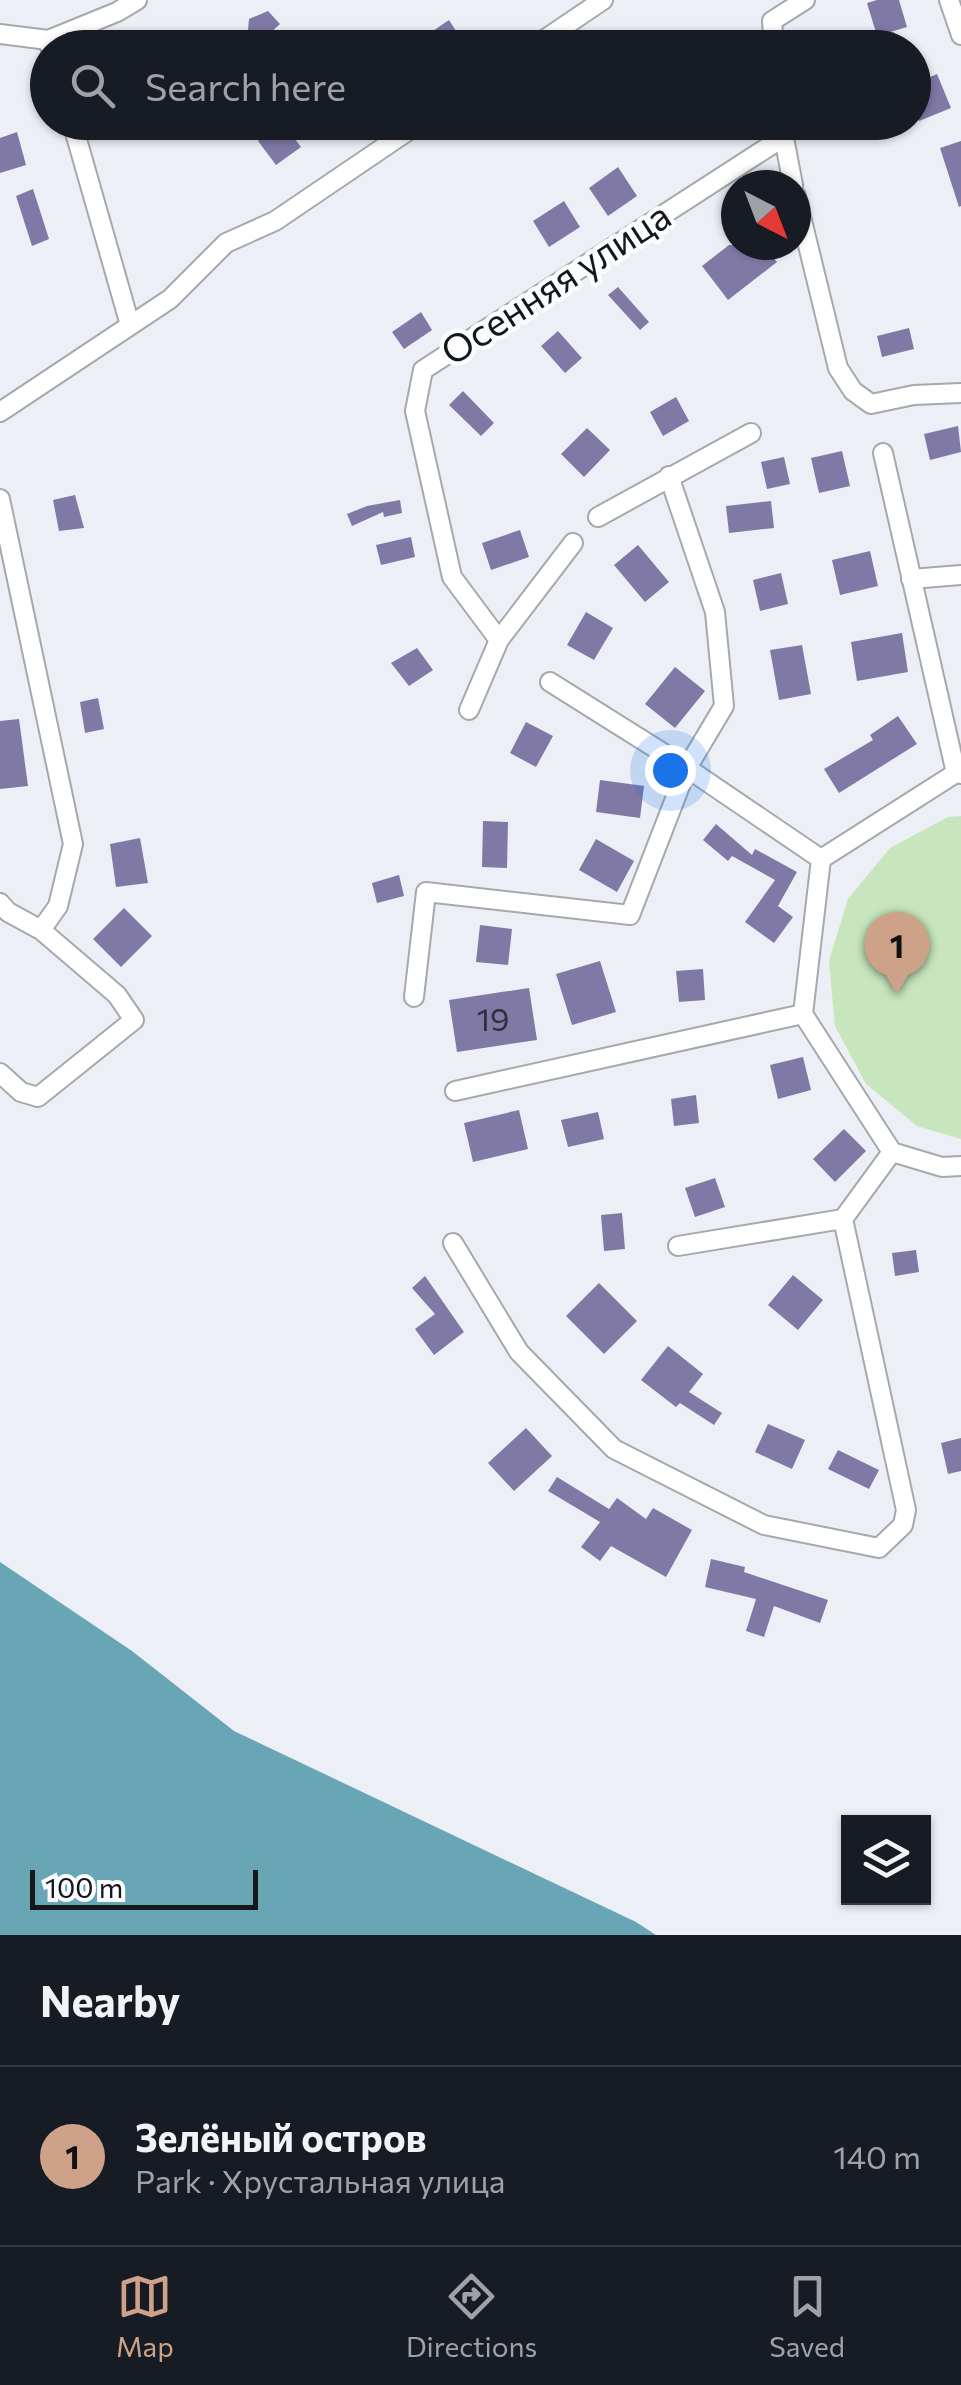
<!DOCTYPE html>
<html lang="en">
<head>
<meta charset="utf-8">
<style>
	:root { --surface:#171b24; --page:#20242c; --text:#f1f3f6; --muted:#9ea1a6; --line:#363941; --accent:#cda288 }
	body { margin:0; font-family:Commissioner,sans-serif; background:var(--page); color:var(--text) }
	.controls { position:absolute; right:30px; bottom:30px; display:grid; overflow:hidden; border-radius:0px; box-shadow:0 2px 8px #0004 }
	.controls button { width:90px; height:90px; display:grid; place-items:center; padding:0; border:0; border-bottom:2px solid var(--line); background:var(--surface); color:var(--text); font:50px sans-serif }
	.compass { position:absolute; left:721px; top:170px; width:90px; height:90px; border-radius:50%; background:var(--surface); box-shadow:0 2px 8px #0004; rotate:138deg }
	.scale { position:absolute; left:30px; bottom:25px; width:228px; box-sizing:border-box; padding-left:10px; border:5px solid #141617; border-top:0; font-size:28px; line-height:35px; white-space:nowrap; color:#141617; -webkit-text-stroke:8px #fbfcff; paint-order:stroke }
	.you { position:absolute; left:670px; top:770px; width:35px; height:35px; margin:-25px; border:8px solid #fff; border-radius:50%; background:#1a73e8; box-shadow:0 0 0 15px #1a73e833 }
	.badge { display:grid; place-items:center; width:65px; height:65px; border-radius:50%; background:var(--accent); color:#111; font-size:32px; font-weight:700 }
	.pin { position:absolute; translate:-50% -82px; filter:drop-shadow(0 2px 5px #0008) }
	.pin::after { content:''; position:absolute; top:52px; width:35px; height:30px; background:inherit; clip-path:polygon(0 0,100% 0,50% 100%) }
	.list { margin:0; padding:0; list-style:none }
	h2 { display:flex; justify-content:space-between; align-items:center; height:130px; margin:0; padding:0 40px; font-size:42px }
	h2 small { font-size:32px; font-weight:400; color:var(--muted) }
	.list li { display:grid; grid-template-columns:65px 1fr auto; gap:30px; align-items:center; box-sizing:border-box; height:180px; padding:0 40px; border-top:2px solid var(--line) }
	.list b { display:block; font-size:38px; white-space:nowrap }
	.list p { margin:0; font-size:32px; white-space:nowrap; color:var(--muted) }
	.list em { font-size:32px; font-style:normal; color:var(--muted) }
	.icon { flex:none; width:55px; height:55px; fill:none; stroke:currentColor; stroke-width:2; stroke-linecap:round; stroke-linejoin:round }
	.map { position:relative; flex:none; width:961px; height:1935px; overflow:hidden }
	.search { position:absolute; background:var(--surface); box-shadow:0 2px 8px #0004; left:30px; right:30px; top:30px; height:110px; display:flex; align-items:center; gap:25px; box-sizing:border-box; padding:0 35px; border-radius:55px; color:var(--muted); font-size:38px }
	.sheet { height:310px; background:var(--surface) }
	nav { display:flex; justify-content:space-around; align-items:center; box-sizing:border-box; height:140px; border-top:2px solid var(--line); background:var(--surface); font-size:28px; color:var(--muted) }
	nav a { display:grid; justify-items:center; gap:5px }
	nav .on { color:var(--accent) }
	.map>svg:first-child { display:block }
</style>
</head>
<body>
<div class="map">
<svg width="961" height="1935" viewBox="0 0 961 1935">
	<rect width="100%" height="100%" fill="#eceff5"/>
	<path fill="#c7e6bd" d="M961,816V1139L917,1126L866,1084L835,1026L829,961L848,899L890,848L948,817Z"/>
	<path fill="#68a6b6" d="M0,1562L132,1651L234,1731L636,1922L656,1935H0Z"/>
	<path fill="#8079a6" d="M877,0H899L907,27L877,36L867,3Z
		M268,11L280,24L254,48L243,35L248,30L249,19Z
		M449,20L467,48H427L421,39Z
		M937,74L951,108L919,121L914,107V84Z
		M283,123L301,147L276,165L258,141Z
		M17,132L26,165L0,173V138Z
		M961,141V206L959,207L940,148Z
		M618,167L637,196L608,216L589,188Z
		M33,189L49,239L32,246L16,196Z
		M564,201L580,227L549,247L533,221Z
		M729,245H764L777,262L728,300L702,266Z
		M618,287L649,322L640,330L608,295Z
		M421,312L432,330L404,349L392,332Z
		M909,328L914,349L882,357L877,336Z
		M558,331L582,358L565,373L541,346Z
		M463,391L494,423L481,436L449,405Z
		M676,397L689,421L663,436L650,412Z
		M958,426L961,452L930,460L924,434Z
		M587,428L610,450L584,477L561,454Z
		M842,451L850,486L819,493L811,458Z
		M784,457L790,484L767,489L761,462Z
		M75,495L84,528L59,531L53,500Z
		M400,500L402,513L384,517L383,512L352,526L347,514L367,506Z
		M771,501L774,528L729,533L726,506Z
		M520,530L529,557L491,570L482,543Z
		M411,537L415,557L381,565L376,545Z
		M638,545L669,582L645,602L614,565Z
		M870,551L878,586L840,595L832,560Z
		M781,573L788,604L760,611L753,580Z
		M586,612L613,628L594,660L567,645Z
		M902,633L908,672L857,681L851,642Z
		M802,645L811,694L779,700L770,650Z
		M417,648L433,670L409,686L391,663Z
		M675,667L705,691L675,728L645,704Z
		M98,698L104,729L85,733L80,702Z
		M898,716L917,744L839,793L824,769L873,740L870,735Z
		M19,719L28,786L0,789V721Z
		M526,722L553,736L536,767L510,753Z
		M600,780L644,786L640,818L596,812Z
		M483,821L508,822L507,868L482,867Z
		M716,824L752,855L755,849L797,872L778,906L793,917L774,943L745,922L775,880L732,856L728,861L703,840Z
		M140,838L148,883L116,887L110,844Z
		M596,839L634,861L617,892L579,870Z
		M399,875L404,896L377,903L372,883Z
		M124,908L152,936L121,967L93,939Z
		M480,925L512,929L508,965L476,962Z
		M600,961L616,1012L572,1025L556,974Z
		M703,969L705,1000L679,1002L676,971Z
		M529,988L537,1040L457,1052L449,1000Z
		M803,1057L811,1090L778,1099L770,1065Z
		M696,1095L699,1123L674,1126L671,1099Z
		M519,1110L528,1149L473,1162L464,1123Z
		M598,1112L604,1139L568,1147L561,1120Z
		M844,1129L866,1151L835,1182L813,1159Z
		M715,1178L725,1207L695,1217L685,1188Z
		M622,1213L625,1249L604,1251L601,1215Z
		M916,1250L919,1272L895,1276L892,1253Z
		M793,1275L823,1300L798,1330L768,1305Z
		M425,1276L464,1332L434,1355L415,1329L435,1314L412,1288Z
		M599,1283L637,1321L604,1354L566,1316Z
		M668,1346L703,1374L689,1392L722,1413L714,1425L680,1403L676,1407L641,1380Z
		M768,1424L805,1440L792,1469L755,1452Z
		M526,1428L552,1456L514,1491L488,1463Z
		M961,1438V1471L948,1474L941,1443Z
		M838,1450L879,1470L869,1489L828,1469Z
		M557,1477L609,1509L617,1498L646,1519L653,1508L692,1530L666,1577L611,1546L600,1561L581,1547L600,1522L548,1491Z
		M711,1559L745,1567L744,1572L828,1600L820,1623L774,1606L764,1637L746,1631L756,1599L705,1587Z"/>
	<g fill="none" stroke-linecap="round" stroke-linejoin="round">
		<g stroke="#a5a9ae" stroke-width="22">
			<path id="street" d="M949,0L961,35
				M0,34L48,40L50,47
				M48,40L117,12L137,0
				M532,48L603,0
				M774,48L772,21L805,0
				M72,122L130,325
				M781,122L793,185
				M796,196L838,368L853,391L871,404L914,395L961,393
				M0,412L170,299L226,243L275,221L421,122
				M883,453L956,773
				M0,499L73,844L58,906L41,930L117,995L134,1020L38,1097L21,1092L0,1073
				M598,517L751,433
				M911,579L961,575
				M499,640L452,577L415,411L423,370L782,138
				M550,682L687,768L821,859
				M469,710L499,640L573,543
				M961,774L956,773L821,859L803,1014L892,1152L942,1167L961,1166
				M0,903L8,912L41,930
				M414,997L426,892L630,915L687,768L724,706L715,612L669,476
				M455,1091L803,1014
				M453,1243L519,1352L614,1449L764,1525L879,1548L903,1525L906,1510L843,1219
				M678,1246L843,1219L892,1152"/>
		</g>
		<use href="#street" stroke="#fff" stroke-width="18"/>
	</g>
	<g text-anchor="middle" stroke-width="9" stroke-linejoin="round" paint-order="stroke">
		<g font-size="32" fill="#2f2f3b">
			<text x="493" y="1031">19</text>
		</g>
		<g font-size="38" fill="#141617" stroke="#fbfcff">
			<text transform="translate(556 284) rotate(-33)" y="13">Осенняя улица</text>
		</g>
	</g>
</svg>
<div class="controls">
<button><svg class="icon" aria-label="layers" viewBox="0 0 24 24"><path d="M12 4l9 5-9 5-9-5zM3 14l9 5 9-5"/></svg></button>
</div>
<svg class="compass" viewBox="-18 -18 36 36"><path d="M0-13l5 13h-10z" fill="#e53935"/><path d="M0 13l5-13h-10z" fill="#9ea1a6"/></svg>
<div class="scale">100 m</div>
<div class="you"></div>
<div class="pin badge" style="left:897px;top:994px">1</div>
<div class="search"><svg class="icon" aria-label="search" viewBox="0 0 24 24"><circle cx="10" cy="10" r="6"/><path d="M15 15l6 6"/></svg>Search here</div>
</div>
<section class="sheet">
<h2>Nearby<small></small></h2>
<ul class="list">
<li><span class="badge">1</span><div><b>Зелёный остров</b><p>Park · Хрустальная улица</p></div><em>140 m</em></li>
</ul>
</section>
<nav>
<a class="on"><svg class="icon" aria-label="map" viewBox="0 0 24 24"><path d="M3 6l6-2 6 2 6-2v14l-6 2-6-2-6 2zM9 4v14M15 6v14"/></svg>Map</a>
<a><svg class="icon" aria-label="directions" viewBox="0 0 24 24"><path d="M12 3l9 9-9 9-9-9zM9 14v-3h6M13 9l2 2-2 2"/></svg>Directions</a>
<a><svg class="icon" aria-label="saved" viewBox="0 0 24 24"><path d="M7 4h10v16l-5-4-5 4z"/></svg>Saved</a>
</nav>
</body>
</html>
